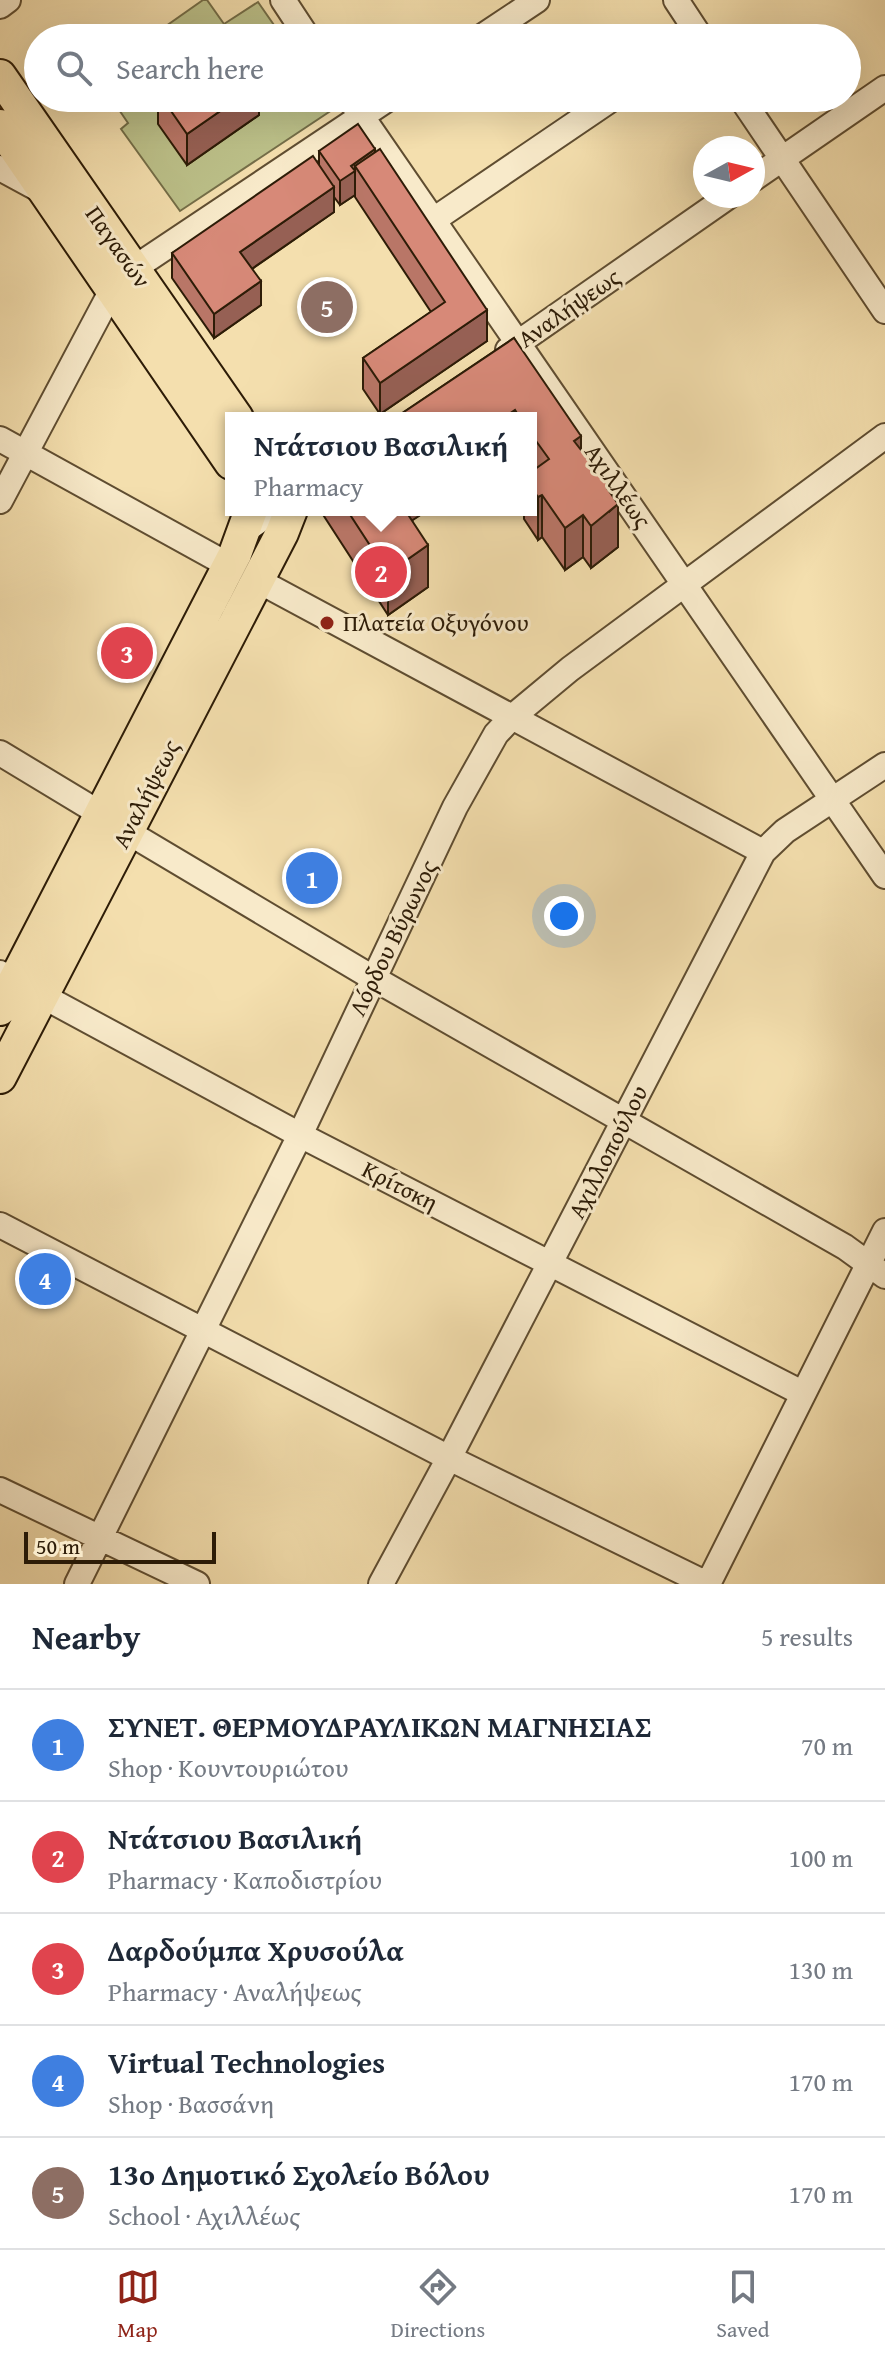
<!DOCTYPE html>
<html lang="en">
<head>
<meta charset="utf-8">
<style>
	:root { --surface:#fff; --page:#f6f6f7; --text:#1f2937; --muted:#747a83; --line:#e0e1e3; --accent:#8f2418 }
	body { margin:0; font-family:"Gentium Book Plus",serif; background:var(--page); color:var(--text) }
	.compass { position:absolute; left:693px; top:136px; width:72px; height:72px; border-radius:50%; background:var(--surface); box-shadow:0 8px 32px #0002; rotate:82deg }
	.scale { position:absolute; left:24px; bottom:20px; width:192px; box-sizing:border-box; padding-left:8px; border:4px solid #2d1c07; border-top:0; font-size:22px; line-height:28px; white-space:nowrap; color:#2d1c07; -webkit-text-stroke:6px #f8eaca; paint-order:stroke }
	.you { position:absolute; left:564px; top:916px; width:28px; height:28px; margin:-20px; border:6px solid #fff; border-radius:50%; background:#1a73e8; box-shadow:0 0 0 12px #1a73e833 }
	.badge { display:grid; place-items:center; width:52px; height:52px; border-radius:50%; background:var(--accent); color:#fff; font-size:26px; font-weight:700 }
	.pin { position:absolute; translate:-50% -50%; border:4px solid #fff; box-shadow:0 2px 8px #0006 }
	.popup { position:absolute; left:225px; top:412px; width:312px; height:104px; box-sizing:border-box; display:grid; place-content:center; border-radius:0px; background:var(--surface); filter:drop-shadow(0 2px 6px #0005); font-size:26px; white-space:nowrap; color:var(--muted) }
	.popup b { font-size:30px; color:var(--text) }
	.popup::after { content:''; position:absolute; left:50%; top:100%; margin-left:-16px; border:16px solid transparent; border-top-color:var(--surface) }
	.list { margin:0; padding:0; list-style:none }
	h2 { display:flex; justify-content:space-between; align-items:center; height:104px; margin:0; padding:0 32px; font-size:34px }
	h2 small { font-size:26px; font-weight:400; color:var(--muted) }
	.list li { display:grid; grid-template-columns:52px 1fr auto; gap:24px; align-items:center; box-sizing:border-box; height:112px; padding:0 32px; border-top:2px solid var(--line) }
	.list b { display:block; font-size:30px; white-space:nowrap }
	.list p { margin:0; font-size:26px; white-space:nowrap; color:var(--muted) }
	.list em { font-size:26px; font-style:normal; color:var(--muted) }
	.icon { flex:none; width:44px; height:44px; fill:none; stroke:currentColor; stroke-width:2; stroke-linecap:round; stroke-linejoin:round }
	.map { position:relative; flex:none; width:885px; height:1584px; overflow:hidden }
	.search { position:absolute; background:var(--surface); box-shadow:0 8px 32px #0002; left:24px; right:24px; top:24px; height:88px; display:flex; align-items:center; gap:20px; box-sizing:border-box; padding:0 28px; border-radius:44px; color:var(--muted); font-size:30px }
	.sheet { height:664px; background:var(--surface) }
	nav { display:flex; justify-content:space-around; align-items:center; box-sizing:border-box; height:112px; border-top:2px solid var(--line); background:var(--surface); font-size:22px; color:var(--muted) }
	nav a { display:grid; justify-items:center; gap:4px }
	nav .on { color:var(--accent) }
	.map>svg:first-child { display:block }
</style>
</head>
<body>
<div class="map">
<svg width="885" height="1584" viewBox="0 0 885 1584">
	<rect width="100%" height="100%" fill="#f4dfae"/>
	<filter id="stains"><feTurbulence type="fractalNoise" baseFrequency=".0025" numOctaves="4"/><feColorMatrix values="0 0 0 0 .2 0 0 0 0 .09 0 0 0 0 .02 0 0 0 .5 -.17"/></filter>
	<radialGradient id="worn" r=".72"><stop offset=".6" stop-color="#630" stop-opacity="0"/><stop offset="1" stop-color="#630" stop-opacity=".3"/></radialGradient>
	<path fill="#bcc18a" stroke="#746e48" stroke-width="2" d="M203,0H207L224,24L258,2L283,38H149Z
		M111,98H324L332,110L180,211L121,129L128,123Z"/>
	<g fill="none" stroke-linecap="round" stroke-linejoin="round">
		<g stroke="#5f4d31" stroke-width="28">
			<path id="minor" d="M283,0L308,38
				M676,0L701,38
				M0,6L8,0
				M480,38L537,0
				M349,98L885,876
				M741,98L885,311
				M0,168L44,192
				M753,179L885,88
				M432,221L613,98
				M508,350L729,196
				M0,439L230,566
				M0,501L112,290L133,269L389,98
				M246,530L274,510
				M257,580L763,852
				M0,753L101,814
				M126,831L373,978L845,1247L885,1276
				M0,973L300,1135L802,1393
				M0,1225L449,1458L707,1584
				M0,1490L197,1584
				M77,1584L300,1135L455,807L496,734L511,718L570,669L885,436
				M381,1584L449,1458L763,852L785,831L885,765
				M708,1584L885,1231"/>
		</g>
		<g stroke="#2d1c07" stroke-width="36">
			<path id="major" d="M0,76L237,418
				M0,126L231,463
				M0,1009L235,554L251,510
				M0,1077L282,533L291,510"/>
		</g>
		<use href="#minor" stroke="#f8eaca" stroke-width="24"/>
		<use href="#major" stroke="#f4dfae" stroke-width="32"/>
	</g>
	<path fill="#b97667" stroke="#2d1c07" stroke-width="2" d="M158,98H259V115L187,165L158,124Z
		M319,151L375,152L487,341L380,414L363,389V358L431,312L355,197V187V195L340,205L334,197V212L252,269L261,305L214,338L172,278V253L319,165Z
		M514,338L581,450L610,492L618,547L591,568L583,557L565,570L542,537L538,540L524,519V510H531V418H395Z
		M320,510H428L412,520L428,587L388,615Z"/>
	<path fill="#966054" stroke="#2d1c07" stroke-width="2" d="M239,98H259V115L187,165V134Z
		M375,149V174L355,166V195L340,205V181L351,166Z
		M334,187V212L240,277V252Z
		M261,281V305L214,338V314Z
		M487,310V341L380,414V383Z
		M515,410V418H503Z
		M581,436V478L574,441Z
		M610,487V511L618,504V547L591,568V526L607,488Z
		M542,495V537L538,540V497Z
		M390,510H428L390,535Z
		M583,515V557L565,570V528Z
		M428,545V587L388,615V573Z"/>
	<path fill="#d78978" stroke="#2d1c07" stroke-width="2" d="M162,98H239L187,134Z
		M358,124L375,149L351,166L355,171L340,181L319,151Z
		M380,149L487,310L380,383L363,358L445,302L355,166Z
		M313,156L334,187L240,252L261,281L214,314L172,253Z
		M514,338L581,436L574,441L610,487L607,488L618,504L591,526L583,515L565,528L542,495L538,497L531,487V472L549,459L531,434V418H520L515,410L503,418H395Z
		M347,510H376L379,515L386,510H405L428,545L388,573Z"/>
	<circle fill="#8f2418" stroke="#f8eaca" stroke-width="3" cx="327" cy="623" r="8"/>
	<g text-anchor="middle" stroke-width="6" stroke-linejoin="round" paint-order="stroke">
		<g font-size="24" fill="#2d1c07" stroke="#f8eaca">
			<text transform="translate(118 247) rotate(55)" y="8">Παγασών</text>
			<text transform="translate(569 308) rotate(-35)" y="8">Αναλήψεως</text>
			<text transform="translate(618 486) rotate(55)" y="8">Αχιλλέως</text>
			<text transform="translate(146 794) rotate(-63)" y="8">Αναλήψεως</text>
			<text transform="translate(393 938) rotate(-64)" y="8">Λόρδου Βύρωνος</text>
			<text transform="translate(608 1152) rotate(-63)" y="8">Αχιλλοπούλου</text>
			<text transform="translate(400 1186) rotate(27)" y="8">Κρίτσκη</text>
		</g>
		<g font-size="24" fill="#2d1c07" stroke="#f8eaca" text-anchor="start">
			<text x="343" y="631">Πλατεία Οξυγόνου</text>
		</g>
	</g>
	<rect width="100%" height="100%" filter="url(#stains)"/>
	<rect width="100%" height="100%" fill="url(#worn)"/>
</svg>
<svg class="compass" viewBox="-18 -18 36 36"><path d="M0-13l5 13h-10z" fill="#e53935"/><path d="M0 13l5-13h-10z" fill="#747a83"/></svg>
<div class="scale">50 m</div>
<div class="you"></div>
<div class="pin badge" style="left:312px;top:878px;background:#3f7fe0">1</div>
<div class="pin badge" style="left:381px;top:572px;background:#e0444e">2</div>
<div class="popup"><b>Ντάτσιου Βασιλική</b>Pharmacy</div>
<div class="pin badge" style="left:127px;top:653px;background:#e0444e">3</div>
<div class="pin badge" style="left:45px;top:1279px;background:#3f7fe0">4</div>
<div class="pin badge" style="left:327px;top:307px;background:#8d6e63">5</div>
<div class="search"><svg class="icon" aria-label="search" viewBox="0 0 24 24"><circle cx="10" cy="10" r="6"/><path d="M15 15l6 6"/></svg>Search here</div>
</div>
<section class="sheet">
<h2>Nearby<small>5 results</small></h2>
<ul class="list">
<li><span class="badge" style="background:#3f7fe0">1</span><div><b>ΣΥΝΕΤ. ΘΕΡΜΟΥΔΡΑΥΛΙΚΩΝ ΜΑΓΝΗΣΙΑΣ</b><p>Shop · Κουντουριώτου</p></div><em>70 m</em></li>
<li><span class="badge" style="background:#e0444e">2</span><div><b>Ντάτσιου Βασιλική</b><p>Pharmacy · Καποδιστρίου</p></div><em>100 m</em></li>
<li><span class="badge" style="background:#e0444e">3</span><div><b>Δαρδούμπα Χρυσούλα</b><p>Pharmacy · Αναλήψεως</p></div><em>130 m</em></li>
<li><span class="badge" style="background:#3f7fe0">4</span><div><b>Virtual Technologies</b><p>Shop · Βασσάνη</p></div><em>170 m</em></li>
<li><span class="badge" style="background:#8d6e63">5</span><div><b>13o Δημοτικό Σχολείο Βόλου</b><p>School · Αχιλλέως</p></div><em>170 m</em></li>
</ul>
</section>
<nav>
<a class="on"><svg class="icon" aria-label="map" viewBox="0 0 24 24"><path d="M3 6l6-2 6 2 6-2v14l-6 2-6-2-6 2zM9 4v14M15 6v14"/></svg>Map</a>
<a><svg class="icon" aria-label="directions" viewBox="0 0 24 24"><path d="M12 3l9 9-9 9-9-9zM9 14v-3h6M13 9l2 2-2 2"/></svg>Directions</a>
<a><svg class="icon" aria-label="saved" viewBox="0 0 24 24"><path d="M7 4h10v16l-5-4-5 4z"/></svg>Saved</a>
</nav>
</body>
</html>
